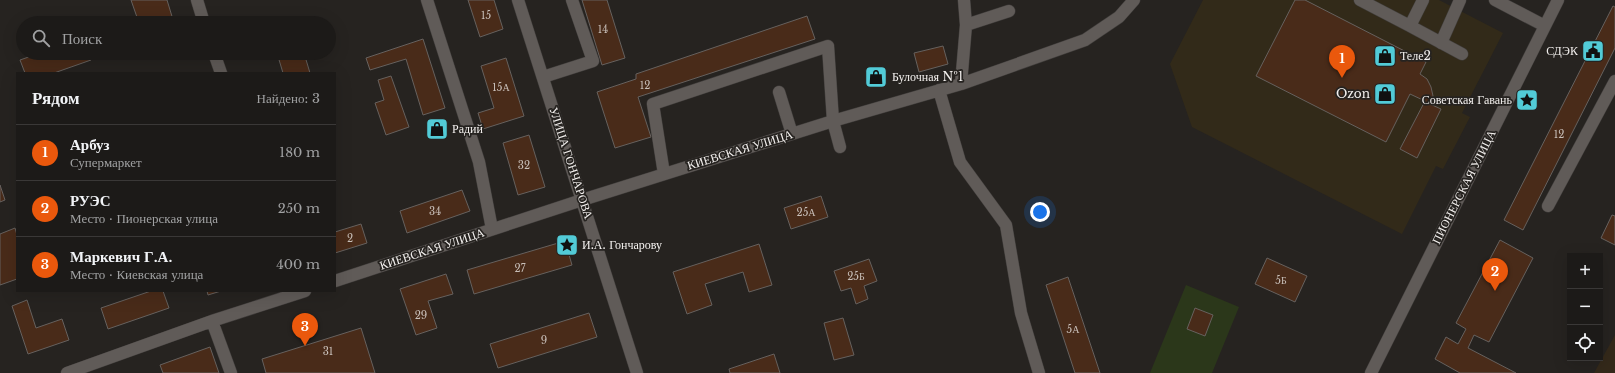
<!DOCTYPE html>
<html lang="ru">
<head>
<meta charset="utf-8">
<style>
	:root { --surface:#1c1a18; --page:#252321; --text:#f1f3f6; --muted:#a0a1a2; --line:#3a3837; --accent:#ea580c }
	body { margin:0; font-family:"Libre Baskerville",serif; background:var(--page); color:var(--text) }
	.controls { position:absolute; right:12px; bottom:12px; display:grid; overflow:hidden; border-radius:0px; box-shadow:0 4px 16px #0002 }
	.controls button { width:36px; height:36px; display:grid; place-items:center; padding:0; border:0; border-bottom:1px solid var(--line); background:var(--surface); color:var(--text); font:20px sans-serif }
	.you { position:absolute; left:1040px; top:212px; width:14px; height:14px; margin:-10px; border:3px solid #fff; border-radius:50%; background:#1a73e8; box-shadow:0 0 0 6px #1a73e833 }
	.badge { display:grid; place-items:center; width:26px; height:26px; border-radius:50%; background:var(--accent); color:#fff; font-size:13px; font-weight:700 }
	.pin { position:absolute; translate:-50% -33px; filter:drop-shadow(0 1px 2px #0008) }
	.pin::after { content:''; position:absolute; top:21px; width:14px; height:12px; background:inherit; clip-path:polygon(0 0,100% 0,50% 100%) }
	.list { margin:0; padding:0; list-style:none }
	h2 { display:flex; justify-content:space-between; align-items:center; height:52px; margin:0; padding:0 16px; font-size:17px }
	h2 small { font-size:13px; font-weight:400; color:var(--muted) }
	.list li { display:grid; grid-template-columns:26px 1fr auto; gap:12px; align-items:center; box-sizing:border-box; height:56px; padding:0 16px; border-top:1px solid var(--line) }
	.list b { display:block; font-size:15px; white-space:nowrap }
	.list p { margin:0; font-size:13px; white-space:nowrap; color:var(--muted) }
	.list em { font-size:13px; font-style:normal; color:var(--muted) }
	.icon { flex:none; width:22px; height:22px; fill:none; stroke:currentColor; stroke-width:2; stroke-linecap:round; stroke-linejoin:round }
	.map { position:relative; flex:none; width:1615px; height:373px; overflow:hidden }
	.search { position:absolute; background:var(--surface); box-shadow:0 4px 16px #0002; left:16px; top:16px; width:320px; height:44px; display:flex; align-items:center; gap:10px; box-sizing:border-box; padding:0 14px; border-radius:22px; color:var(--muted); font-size:15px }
	.panel { position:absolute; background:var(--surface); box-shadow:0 4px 16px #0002; left:16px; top:72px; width:320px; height:220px; border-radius:0px }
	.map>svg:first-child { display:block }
</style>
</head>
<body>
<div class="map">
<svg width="1615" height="373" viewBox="0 0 1615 373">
	<rect width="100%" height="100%" fill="#262320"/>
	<path fill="#322a19" d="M1203,0H1439L1503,33L1462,113L1470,117L1443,169L1436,166L1402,234L1192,127L1170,64Z"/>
	<path fill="#34291a" d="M1615,335V373H1594Z"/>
	<path fill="#2b371a" d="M1186,285L1239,307L1212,373H1150Z"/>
	<path fill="#492b19" stroke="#66615e" d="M131,0H167L174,23H139Z
		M468,0H494L503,29L480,37Z
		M582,0H607L625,58L602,65Z
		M1295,0H1305L1426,62L1420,74L1427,79L1431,87L1433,96L1430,104L1441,109L1417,158L1400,149L1425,101L1410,94L1386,142L1256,76Z
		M1613,6L1615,7V48L1523,230L1504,220Z
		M807,16L815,39L638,97L651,137L615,148L597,92L636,79V74Z
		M423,39L445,108L423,115L406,59L370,70L366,58Z
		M943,46L948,64L919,72L914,53Z
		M40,53H88L91,60L54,73H25L20,60Z
		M277,53H304L310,73H283Z
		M506,58L524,116L483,129L478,113L494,108L481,66Z
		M391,76L409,127L386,135L375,103L384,100L378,80Z
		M529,135L545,187L518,195L503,143Z
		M0,185L5,200L0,202Z
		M462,190L470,211L407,233L400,211Z
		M821,196L828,217L791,229L784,208Z
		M1612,215L1615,216V245L1601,238Z
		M361,224L367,243L335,253V232Z
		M15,228L17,235V279L0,285V234Z
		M1500,240L1533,258L1489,342L1474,335L1468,348L1516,373H1460L1435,359L1446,337L1458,344L1466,329L1456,323Z
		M565,241L572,265L474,294L467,270Z
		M759,244L772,285L749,292L743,272L705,284L712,305L687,314L673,272Z
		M1267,258L1307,276L1295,302L1255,284Z
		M869,259L877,281L864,286L868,299L856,304L851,288L841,291L834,271Z
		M446,274L453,294L428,301L437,328L416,335L400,289Z
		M1068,277L1100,373H1075L1046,285Z
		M151,291H163L169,308L108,329L101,308Z
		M207,291H221L208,295Z
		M27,300L36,328L62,319L69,340L28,354L12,306Z
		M1195,308L1213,315L1205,336L1187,329Z
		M589,313L597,337L498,368L490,344Z
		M843,318L854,355L834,360L824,323Z
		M361,328L375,373H266L262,359Z
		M210,347L219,373H163L160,365Z
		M774,354L780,373H730L729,369Z"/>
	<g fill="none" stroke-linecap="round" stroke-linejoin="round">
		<g stroke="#413e3c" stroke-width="13">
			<path id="minor" d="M197,0L204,23
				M427,0L479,162L492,229
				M518,0L637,373
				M1360,0L1410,26
				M1423,0L1410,26L1462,54
				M1495,0L1545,26
				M966,25L1009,11
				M1441,43L1460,0
				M214,53L221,73
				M543,77L593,61L572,0
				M961,84L966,25L964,0
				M939,90L960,162L1006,225L1021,313L1039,373
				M779,92L792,134
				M664,174L653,104L828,46L833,121L840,147
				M1548,206L1615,81
				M335,281L582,200L833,121L961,84L1085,40L1119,17L1134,0
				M212,321L231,373
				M67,373L212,321L305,291
				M1371,373L1558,0"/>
		</g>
		<use href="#minor" stroke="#605b58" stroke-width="12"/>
	</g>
	<defs>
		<g id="civic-square" transform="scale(1.15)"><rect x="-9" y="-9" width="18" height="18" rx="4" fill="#52cbd7" stroke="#262320"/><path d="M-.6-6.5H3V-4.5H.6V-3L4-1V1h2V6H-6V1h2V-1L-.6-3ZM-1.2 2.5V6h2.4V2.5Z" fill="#111"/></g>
		<g id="shop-square" transform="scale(1.15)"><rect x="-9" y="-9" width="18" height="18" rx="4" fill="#52cbd7" stroke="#262320"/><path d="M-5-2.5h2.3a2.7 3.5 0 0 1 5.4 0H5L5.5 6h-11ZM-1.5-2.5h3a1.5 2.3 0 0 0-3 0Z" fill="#111"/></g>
		<g id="sight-square" transform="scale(1.15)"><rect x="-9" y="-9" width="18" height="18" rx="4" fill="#52cbd7" stroke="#262320"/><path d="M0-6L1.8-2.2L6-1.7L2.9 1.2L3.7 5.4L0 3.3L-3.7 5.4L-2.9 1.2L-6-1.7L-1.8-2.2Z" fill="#111"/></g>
	</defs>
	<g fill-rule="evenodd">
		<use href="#civic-square" x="1593" y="51"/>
		<use href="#shop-square" x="1385" y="56"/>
		<use href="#shop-square" x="876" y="77"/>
		<use href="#shop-square" x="1385" y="94"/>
		<use href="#sight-square" x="1527" y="100"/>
		<use href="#shop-square" x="437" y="129"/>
		<use href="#sight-square" x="567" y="245"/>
	</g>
	<g text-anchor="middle" stroke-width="3.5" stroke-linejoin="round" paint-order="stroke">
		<g font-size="10" fill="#c8bfb9">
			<text x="486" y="19">15</text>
			<text x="603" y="33">14</text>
			<text x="645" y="89">12</text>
			<text x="501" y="91">15А</text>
			<text x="1559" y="138">12</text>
			<text x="524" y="169">32</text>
			<text x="435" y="215">34</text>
			<text x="806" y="216">25А</text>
			<text x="350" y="242">2</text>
			<text x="520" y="272">27</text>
			<text x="856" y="280">25Б</text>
			<text x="1281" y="284">5Б</text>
			<text x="421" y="319">29</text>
			<text x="1073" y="333">5А</text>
			<text x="544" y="344">9</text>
			<text x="328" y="355">31</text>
		</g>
		<g font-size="12" fill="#f3f0ee" stroke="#262320" text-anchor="start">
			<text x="1578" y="55" text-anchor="end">СДЭК</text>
			<text x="1400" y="60">Теле2</text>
			<text x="892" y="81">Булочная №1</text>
			<text x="1370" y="98" text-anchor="end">Ozon</text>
			<text x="1512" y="104" text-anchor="end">Советская Гавань</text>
			<text x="452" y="133">Радий</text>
			<text x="582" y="249">И.А. Гончарову</text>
		</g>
		<g font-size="12" fill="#f3f0ee" stroke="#262320">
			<text transform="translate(740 150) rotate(-17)" y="4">КИЕВСКАЯ УЛИЦА</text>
			<text transform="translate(571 163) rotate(72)" y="4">УЛИЦА ГОНЧАРОВА</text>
			<text transform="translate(1464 187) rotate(-63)" y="4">ПИОНЕРСКАЯ УЛИЦА</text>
			<text transform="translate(432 249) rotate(-18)" y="4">КИЕВСКАЯ УЛИЦА</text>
		</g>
	</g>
</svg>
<div class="controls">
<button>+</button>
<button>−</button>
<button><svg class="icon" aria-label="locate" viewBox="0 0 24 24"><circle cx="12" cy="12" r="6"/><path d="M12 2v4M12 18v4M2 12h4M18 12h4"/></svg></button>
</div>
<div class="you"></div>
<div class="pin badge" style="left:1342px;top:78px">1</div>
<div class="pin badge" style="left:1495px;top:291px">2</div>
<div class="pin badge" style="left:305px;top:346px">3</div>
<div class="search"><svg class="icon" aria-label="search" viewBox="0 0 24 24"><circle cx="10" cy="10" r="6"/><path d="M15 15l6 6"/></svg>Поиск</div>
<section class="panel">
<h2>Рядом<small>Найдено: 3</small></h2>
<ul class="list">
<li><span class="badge">1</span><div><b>Арбуз</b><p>Супермаркет</p></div><em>180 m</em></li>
<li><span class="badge">2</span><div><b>РУЭС</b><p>Место · Пионерская улица</p></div><em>250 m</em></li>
<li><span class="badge">3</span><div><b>Маркевич Г.А.</b><p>Место · Киевская улица</p></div><em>400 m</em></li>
</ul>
</section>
</div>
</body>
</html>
